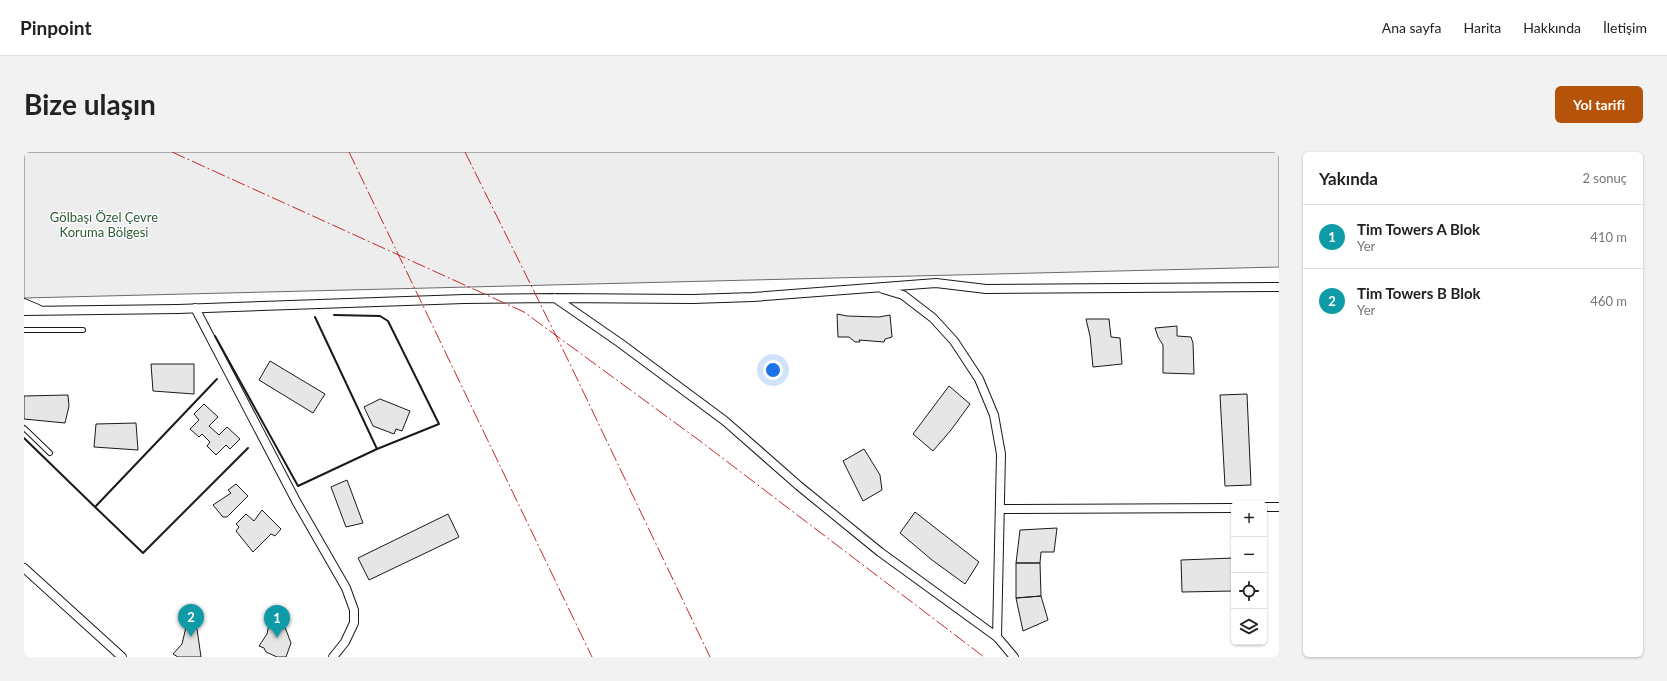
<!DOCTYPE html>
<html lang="tr">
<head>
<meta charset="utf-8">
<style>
	:root { --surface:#fff; --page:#f2f2f2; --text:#222; --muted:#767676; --line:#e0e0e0; --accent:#b45309 }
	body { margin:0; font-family:Lato,sans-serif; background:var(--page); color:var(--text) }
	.controls { position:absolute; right:12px; bottom:12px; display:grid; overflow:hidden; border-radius:6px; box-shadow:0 1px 3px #0004 }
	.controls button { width:36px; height:36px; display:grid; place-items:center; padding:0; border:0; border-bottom:1px solid var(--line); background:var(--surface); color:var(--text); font:20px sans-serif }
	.you { position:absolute; left:749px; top:218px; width:14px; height:14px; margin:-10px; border:3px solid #fff; border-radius:50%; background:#1a73e8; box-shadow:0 0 0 6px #1a73e833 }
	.badge { display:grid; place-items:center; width:26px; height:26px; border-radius:50%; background:var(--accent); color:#fff; font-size:13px; font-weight:700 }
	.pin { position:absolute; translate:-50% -33px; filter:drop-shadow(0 1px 2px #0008) }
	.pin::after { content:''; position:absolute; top:21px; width:14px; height:12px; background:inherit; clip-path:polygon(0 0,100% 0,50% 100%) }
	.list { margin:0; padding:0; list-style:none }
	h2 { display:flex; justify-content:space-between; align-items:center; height:52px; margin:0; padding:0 16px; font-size:17px }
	h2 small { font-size:13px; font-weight:400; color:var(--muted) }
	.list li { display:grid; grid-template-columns:26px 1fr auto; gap:12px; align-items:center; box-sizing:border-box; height:64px; padding:0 16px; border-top:1px solid var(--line) }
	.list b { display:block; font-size:15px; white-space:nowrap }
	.list p { margin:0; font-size:13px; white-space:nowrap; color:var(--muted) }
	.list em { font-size:13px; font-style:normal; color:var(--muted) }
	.icon { flex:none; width:22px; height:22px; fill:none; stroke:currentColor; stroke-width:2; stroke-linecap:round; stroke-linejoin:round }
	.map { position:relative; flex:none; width:1255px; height:505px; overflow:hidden; border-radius:6px }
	header { display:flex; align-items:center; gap:24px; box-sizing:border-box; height:56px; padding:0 20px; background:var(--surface); border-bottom:1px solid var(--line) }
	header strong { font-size:19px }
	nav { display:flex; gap:22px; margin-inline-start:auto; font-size:14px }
	.intro { display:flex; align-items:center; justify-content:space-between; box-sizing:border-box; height:96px; padding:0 24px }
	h1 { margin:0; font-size:28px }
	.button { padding:10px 18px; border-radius:6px; background:var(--accent); color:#fff; font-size:14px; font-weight:700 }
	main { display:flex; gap:24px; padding:0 24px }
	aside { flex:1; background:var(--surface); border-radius:6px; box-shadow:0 1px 3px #0004 }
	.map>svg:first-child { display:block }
</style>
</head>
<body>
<header>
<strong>Pinpoint</strong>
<nav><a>Ana sayfa</a><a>Harita</a><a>Hakkında</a><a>İletişim</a></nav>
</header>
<div class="intro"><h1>Bize ulaşın</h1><a class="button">Yol tarifi</a></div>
<main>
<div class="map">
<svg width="1255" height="505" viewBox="0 0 1255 505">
	<rect width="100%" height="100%" fill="#fff"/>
	<path fill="#ededed" stroke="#6a6a6a" d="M0,0H1255V115L0,146Z"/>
	<path fill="#e6e6e6" stroke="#1a1a1a" d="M813,162L823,164L855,165L866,163L868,185L861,187L860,190L835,188L836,190H831L825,185H814Z
		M1062,167H1085L1087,185L1096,186L1098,212L1069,215L1066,184Z
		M1153,174V184L1167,185L1169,191L1170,222L1139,221V193L1134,185L1131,176Z
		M246,209L301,242L289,261L235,228Z
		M127,212H170V242L129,239Z
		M925,234L946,252L927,278L909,299L889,282Z
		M1223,242L1227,333L1201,334L1196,243Z
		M44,243L45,254L41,271L0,267V244Z
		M356,247L386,259L378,279L372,277L370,282L349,274L340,255Z
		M180,252L194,265L185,274L195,283L203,275L216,287L206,297L202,293L192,303L183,294L186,290L178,282L175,285L166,277L175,268L170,262Z
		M112,271L114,298L70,295L72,272Z
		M840,297L856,323L858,338L839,349L819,309Z
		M323,328L339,371L322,375L307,335Z
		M212,332L224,344L203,365H199L189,353L207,341L204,338Z
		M238,358L257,377L251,384L247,382L229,400L212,379L215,375L212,372L222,362L230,369Z
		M891,360L955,410L941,432L908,408L876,381Z
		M424,362L435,385L345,428L334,406Z
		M1033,376L1030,400H1017L1016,411H992L996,378Z
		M1210,406V439L1158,440L1157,408Z
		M992,411H1016L1017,444L992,446Z
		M1017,444L1024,468L999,479L992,446Z
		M247,462L257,465L267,491L262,505H253L242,500L240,496L235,494L243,482Z
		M163,471L173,477L177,505H154L149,502L158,492Z"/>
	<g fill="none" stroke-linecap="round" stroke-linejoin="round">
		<g stroke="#1a1a1a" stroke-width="6">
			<path id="lane" d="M0,178H59
				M0,276L26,301"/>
		</g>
		<g stroke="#1a1a1a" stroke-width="10">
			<path id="street" d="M859,137L879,143L909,166L930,189L955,227L970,263L977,302L973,485
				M531,146L596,191L701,269L775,334L856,400L973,485L990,505
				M0,151L14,157
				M171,156L272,349L322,436L330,458V471L321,490L309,505
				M0,159L154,157L440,147L530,146L669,147L729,145L912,131L962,137L1255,135
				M1240,355H1255
				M976,357L1210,356
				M0,416L98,505"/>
		</g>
		<use href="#lane" stroke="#fff" stroke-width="4"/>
		<use href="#street" stroke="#fff" stroke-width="8"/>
		<path stroke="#1a1a1a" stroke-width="2" d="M291,165L353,297L415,272L364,169L356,164L310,163
			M191,184L274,334L353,297
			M193,227L71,355L119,401L224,296
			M0,286L71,355"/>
		<path stroke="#c62828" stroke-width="1" stroke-dasharray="14 3 2 3" stroke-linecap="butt" d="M148,0L500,160L676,289L960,505
			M325,0L568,505
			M441,0L546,212L686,505"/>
	</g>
	<g text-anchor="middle" stroke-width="3" stroke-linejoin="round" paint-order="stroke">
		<g font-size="13" fill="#2b5a34" stroke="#fff">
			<text x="80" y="70">Gölbaşı Özel Çevre<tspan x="80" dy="15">Koruma Bölgesi</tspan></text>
		</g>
	</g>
</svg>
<div class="controls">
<button>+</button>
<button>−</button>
<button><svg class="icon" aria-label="locate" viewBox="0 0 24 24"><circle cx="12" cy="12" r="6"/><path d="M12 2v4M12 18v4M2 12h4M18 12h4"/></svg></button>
<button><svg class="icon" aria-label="layers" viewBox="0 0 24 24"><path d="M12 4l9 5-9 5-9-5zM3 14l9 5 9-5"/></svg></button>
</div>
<div class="you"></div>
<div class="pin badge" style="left:253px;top:486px;background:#0f9aa8">1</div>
<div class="pin badge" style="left:167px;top:485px;background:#0f9aa8">2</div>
</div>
<aside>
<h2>Yakında<small>2 sonuç</small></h2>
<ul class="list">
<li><span class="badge" style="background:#0f9aa8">1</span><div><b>Tim Towers A Blok</b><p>Yer</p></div><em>410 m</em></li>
<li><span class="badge" style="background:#0f9aa8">2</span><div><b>Tim Towers B Blok</b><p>Yer</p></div><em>460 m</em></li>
</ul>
</aside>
</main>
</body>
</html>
